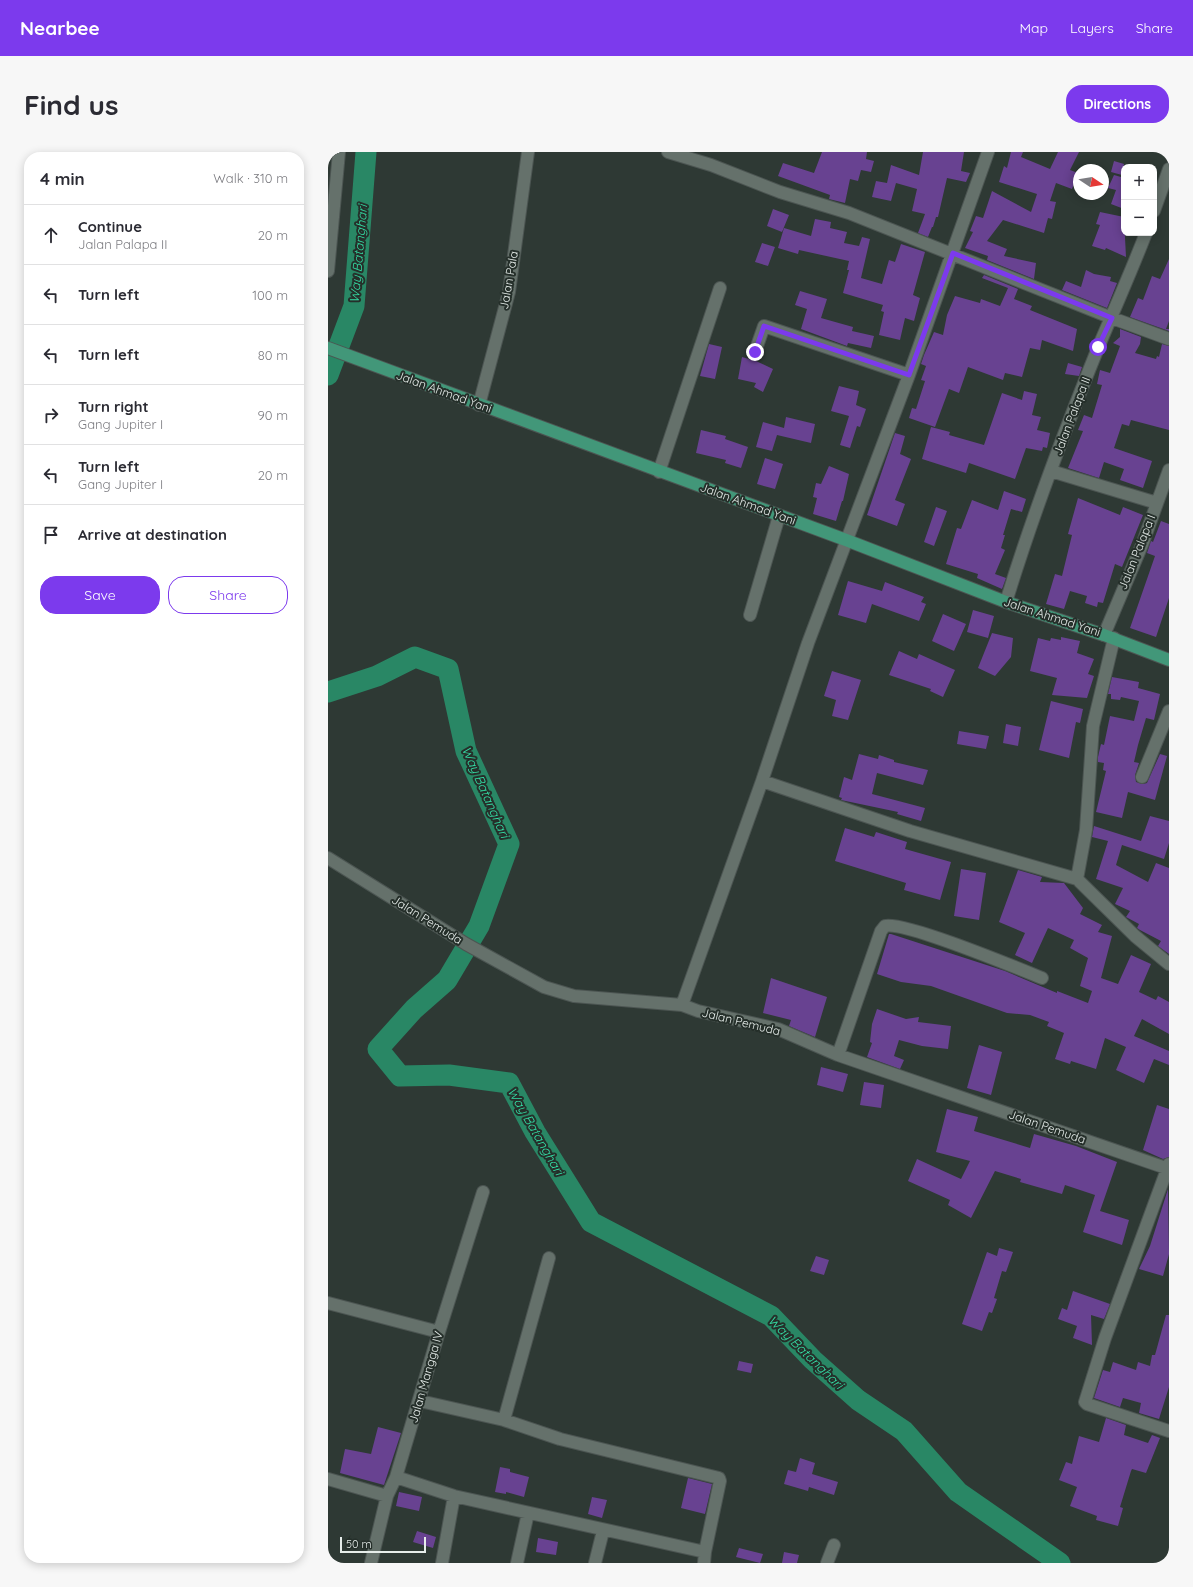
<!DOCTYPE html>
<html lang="en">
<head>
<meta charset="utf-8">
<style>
	:root { --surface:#fff; --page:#f7f7f7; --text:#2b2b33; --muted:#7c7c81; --line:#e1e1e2; --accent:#7c3aed }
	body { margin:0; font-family:Quicksand,sans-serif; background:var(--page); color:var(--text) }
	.controls { position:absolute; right:12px; top:12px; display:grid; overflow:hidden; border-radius:8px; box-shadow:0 2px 10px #0003 }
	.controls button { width:36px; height:36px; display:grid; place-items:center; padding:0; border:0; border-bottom:1px solid var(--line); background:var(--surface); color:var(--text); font:20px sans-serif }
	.compass { position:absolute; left:745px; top:12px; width:36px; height:36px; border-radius:50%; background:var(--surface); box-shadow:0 2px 10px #0003; rotate:102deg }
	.scale { position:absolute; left:12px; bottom:10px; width:86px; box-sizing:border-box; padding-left:4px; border:2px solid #e6edea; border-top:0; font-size:11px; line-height:14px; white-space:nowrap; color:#e6edea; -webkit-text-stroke:3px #252f2a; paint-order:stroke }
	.stop { position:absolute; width:12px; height:12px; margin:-9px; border:3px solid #7c3aed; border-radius:50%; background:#fff }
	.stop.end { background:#7c3aed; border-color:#fff; box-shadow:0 1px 4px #0008 }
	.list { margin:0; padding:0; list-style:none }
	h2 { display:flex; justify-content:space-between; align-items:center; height:52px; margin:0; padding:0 16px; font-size:17px }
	h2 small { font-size:13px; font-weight:400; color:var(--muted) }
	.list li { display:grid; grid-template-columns:26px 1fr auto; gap:12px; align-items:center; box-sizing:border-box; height:60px; padding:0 16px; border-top:1px solid var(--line) }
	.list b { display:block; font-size:15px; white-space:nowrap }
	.list p { margin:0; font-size:13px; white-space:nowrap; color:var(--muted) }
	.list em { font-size:13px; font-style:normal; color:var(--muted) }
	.actions { display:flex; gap:8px; padding:12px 16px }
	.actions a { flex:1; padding:9px 0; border:1px solid var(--accent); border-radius:16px; text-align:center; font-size:14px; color:var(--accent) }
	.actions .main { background:var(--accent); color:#fff }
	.icon { flex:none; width:22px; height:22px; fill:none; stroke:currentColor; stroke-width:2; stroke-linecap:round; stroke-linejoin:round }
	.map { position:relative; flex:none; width:841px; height:1411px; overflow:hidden; border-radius:16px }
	header { display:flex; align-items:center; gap:24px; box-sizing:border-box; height:56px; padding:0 20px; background:var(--accent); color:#fff }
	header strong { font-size:19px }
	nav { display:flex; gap:22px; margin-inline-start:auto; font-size:14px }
	.intro { display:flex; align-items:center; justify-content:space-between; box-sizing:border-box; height:96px; padding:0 24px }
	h1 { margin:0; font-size:28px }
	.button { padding:10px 18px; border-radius:16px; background:var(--accent); color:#fff; font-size:14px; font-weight:700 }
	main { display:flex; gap:24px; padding:0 24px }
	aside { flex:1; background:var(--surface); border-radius:16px; box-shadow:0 2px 10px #0003 }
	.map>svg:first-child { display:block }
</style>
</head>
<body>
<header>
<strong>Nearbee</strong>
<nav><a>Map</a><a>Layers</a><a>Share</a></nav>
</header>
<div class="intro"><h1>Find us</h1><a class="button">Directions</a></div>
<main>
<aside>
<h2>4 min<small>Walk · 310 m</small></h2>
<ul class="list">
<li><svg class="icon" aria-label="ahead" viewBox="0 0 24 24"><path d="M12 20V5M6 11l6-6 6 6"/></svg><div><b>Continue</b><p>Jalan Palapa II</p></div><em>20 m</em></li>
<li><svg class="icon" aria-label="left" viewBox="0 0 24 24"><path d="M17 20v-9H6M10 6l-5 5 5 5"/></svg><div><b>Turn left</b></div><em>100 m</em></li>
<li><svg class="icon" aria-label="left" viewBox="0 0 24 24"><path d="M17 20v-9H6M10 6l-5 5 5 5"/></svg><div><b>Turn left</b></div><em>80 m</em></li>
<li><svg class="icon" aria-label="right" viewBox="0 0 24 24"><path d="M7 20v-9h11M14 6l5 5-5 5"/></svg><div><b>Turn right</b><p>Gang Jupiter I</p></div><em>90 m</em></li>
<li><svg class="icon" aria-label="left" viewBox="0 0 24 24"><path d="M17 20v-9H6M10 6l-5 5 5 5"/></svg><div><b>Turn left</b><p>Gang Jupiter I</p></div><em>20 m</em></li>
<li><svg class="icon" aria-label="arrive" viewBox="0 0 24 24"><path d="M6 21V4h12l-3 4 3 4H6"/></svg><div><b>Arrive at destination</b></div></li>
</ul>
<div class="actions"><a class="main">Save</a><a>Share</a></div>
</aside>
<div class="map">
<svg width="841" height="1411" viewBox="0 0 841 1411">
	<rect width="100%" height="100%" fill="#2e3934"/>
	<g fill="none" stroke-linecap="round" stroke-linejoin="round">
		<path stroke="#298765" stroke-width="21" d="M0,223L26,154L38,0
			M0,540L49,524L87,505L120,517L138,599L181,692L151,774L119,828L86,857L50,897L72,924L121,923L181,931L207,980L263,1070L443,1164L485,1208L530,1248L576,1279L630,1340L732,1411"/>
	</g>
	<path fill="#684291" d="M494,0H539L538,7L546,9L543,20L533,18L530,29L522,27L517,51L501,47L502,43L450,24L455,11L486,21Z
		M595,0H636L633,19L642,21L638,30L619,26L610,65H608L605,75H604L600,85L590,81L597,62L584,59L589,37L568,31L563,49L544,45L548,29L559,31L563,13L591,23Z
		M683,0H695L693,5L722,17L730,0H751L742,18L750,21L744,37L728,31L722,49L728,50L724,67L720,66L716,81L675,68L659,89L679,97L676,104L708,111L706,127L659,108L660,104L637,96L645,80L642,79L648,64L655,66L664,39L703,60L709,42L671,30L676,14L679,16Z
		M786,9L796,12L794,23L783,20Z
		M795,19H796V57L783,52L788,38L780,36L786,23L793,25Z
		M445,57L461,63L454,80L439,74Z
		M772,60L796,65L798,105L778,96L777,98L764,94L772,73L768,72Z
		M487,67L503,70L502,76L519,80L516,91L531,94L534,85L542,87L533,126L554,132L561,108L567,110L573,92L597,100L585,143L592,146L586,169L577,166L572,188L551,183L556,160L553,159L555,153L515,141L521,118H519L521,109L471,98L470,102L450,96L456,76L483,84Z
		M434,91L447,95L440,114L427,110Z
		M841,107V169L838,177H841V179L802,165L810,146L815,148L824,124L832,127Z
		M758,118L766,122L783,125L782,129L789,131L779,156L734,138L738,129L753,135Z
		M656,123L690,137L686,147L704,154L702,158L749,177L745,199L714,188L712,198L702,196L694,225L677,221L675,228L640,215L631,241L621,237L607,275L581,266L584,256L588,257L597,229L593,228L598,214L593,212L596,203L606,180L615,183L619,163L627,144L652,151L653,147L672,154L680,136L654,126Z
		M472,139L499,147L493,166L525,175L524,179L546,184L543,196L520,191L519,194L473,177L479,157L467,153Z
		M792,177L813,185L812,192L807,201L828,207L829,204L831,205L834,192L841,194V278L803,268L801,274L794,272L786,296L824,309L815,336L792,328L796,317L776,310L771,326L740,316L755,279L750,278L756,263L764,266L774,233L769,232L772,218L782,221L792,194L785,191L792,185Z
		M381,192L394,195L387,227L372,224Z
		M414,205L428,209L445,217L435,240L426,235L428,231L410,227Z
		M740,211L754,215L751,224L737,222Z
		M511,234L531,239L528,253L538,257L532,275L529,274L522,296L512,293L521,264L503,259Z
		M696,239L709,242L704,263L713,265L709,278L722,281L719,296L715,295L714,299L698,296L687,327L641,311L638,321L594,307L603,275L622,280L621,283L656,293L674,241L694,248Z
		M458,265L487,272L483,291L449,283L444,299L428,295L435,270L456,276Z
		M373,278L398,284L397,287L420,295L413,316L397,311L398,308L368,301Z
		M567,281L577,284L572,302L583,307L567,348L577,352L569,374L539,363Z
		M437,306L455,312L447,337L429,332Z
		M501,314L521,322L515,349H514L508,369L485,362L489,346L485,345L488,331L493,332Z
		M676,339L698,347L694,360L683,357L675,383H677L673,396L677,398L667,422L678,426L674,437L649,426L650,422L618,412L629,376L633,377L644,348L670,358Z
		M750,346L792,363L795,355L815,363L794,415L787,412L775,451L770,450L769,455L757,451L759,444L742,439L736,457L718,452L727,422L734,424L744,383L740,382Z
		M608,355L619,359L606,394L596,390Z
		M833,369L841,372V446L828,485L802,476L827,404L819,401L823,389L825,390Z
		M520,429L554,439L557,430L596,445L593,450L598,452L591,469L544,452L538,471L510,463Z
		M645,458L666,464L660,486L639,480Z
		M615,462L638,472L626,499L604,489Z
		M664,481L685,486L683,505L667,524L650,516Z
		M733,485L752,489L749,501L766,507L760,522L766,524L759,546L724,543L729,526L702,519L710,486L722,489L723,486L733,488Z
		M571,499L589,507L591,502L627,518L615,545L602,539L603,537L561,523Z
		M504,519L533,528L520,568L504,564L508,548L496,544Z
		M784,525L811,530L810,536L832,542L826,568L818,566L810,593L806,610L811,611L807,623L808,630L815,632L819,631L832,602L839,604L827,648L800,640L794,666L768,660L778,619L775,618L776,611L770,610V605L773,592L776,593L782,564L806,569L811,549L793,545L792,548L783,547V542H780Z
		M723,549L755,557L752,571L748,570L741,606L711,598Z
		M678,572L693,575L690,594L675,591Z
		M631,579L661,584L658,597L629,592Z
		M531,602L550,607L551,603L566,608V610L600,618L595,633L549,621L544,642L597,656L593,669L569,662L570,660L513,648L514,646L511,645L516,625L524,628Z
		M822,664L841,669V691L836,707L794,693L788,713L820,730L828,711L841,716V802L830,794L833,789L812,778L809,776L811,772L798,765L802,759L787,752L795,736L768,727L780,689L764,685L766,674L813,689Z
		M517,676L546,685L548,680L579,690L577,697L623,710L612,748L576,738L578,731L507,709Z
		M633,717L658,721L651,768L626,764Z
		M690,718L714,725L712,730L736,731L755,756L752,762L774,773L770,780L784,784L773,826L790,832L803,803L823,812L811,840L828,848L830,844L841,850V882L814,867L806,884L841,899V913L826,907L816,931L788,918L798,895L777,886L768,917L743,909L742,912L727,907L736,881L719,874L721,870L702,863L679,861L603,834L573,830L549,822L561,782H563L677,819L729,841V839L760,851L764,839L752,834L760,806L742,796L746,788L720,776L704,811L687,803L697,781L671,770Z
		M443,826L499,845L487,885L461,874L463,868L435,861Z
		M549,857L578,867L591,865L590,870L623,874L620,897L594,894L571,888L566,904L576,908L572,917L539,905L544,891L542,890L544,872Z
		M651,893L674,900L663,943L639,936Z
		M493,915L520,922L515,940L489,933Z
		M536,930L556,933L553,956L532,953Z
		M829,953L841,957V1005L835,1007L815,998Z
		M619,957L650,965L646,979L702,996L706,982L748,994L789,1010L772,1059L801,1068L794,1093L755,1080L767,1043L737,1033L734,1042L692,1030L693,1027L667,1019L643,1066L620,1053L622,1048L580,1029L589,1007L633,1027L642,1009L608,1000Z
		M840,1037L841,1102L835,1124L811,1117L822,1094Z
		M671,1096L685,1100L678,1120L674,1119L666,1146L669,1147L664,1161L661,1160L654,1179L634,1172L659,1100L669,1104Z
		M488,1104L501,1108L496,1123L482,1119Z
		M745,1139L782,1152L776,1167L763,1163L764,1193L745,1186L749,1174L730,1167L734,1156L739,1158Z
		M838,1163H841V1235L831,1267L811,1261L813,1251L795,1246L792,1255L766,1246L775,1218L782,1220L785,1210L808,1218L810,1210L822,1214L824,1203H827Z
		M411,1209L425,1212L423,1221L409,1218Z
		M778,1266L798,1273L796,1283L820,1291L824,1283L832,1286L818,1321L804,1317L803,1319L792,1355L795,1356L790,1374L768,1368L769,1364L742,1354L749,1335L731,1328L738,1310L744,1312L751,1284L771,1290Z
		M50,1275L73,1281L56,1333L12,1321L17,1297L43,1302Z
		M472,1306L487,1311L484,1322L510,1330L506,1343L481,1335L480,1339L456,1332L460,1318L468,1320Z
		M172,1315L182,1317V1320L201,1325L196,1345L178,1340V1342L167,1340Z
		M360,1326L384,1332L377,1362L353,1356Z
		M71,1340L94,1345L91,1359L68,1354Z
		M264,1345L279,1348L274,1366L260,1362Z
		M89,1379L108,1385L105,1396L85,1390Z
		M210,1386L230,1390L228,1403L208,1400Z
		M411,1396L435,1402L432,1411L408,1405Z
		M456,1400L471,1403L469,1411H454Z"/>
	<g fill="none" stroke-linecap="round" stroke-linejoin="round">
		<g stroke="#4c5552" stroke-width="14">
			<path id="minor" d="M340,0L383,13L452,40L521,61L784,166L841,187
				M826,59L841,17
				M0,119L11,0
				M427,200L436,174L581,223
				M151,253L181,140L200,0
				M723,319L829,351
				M331,320L392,136
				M678,450C704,365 736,280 770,196C786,158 803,120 818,81
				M422,463L451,364
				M776,483L814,393L841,318
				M814,625L841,559
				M434,629L582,679L749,727L807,784L841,812
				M0,706L138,792L216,835L246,844L354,853L370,859L450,877L510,903L841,1017
				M749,727L758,678L765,574L786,486
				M354,853L434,629L480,491L581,223L660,0
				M510,903L553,779L557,774C576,769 689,816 714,826
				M841,1012L777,1186L757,1250L759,1252L841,1279
				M0,1151L111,1180
				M92,1249L176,1268L232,1287L391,1326L392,1329L377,1400
				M176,1268L221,1106
				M68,1325L126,1344L377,1400L376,1411
				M0,1327L59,1344
				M43,1411L59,1344L68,1325L111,1180L155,1040
				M114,1411L126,1344
				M189,1411L200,1361
				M267,1411L275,1379
				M499,1411L506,1393"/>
		</g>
		<g stroke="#4c5552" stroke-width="14">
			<path id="major" d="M0,196L518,388L678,450L776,483L841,508"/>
		</g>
		<use href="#minor" stroke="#65716b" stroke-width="12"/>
		<use href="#major" stroke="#429779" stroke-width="12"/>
	</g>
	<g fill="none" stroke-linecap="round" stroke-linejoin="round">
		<path stroke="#7c3aed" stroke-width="5" d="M427,200L436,174L581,223L625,101L784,166L770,195"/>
	</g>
	<g text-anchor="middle" stroke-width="4" stroke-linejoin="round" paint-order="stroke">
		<g font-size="12" fill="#e6edea" stroke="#252f2a">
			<text transform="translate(181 128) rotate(-80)" y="4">Jalan Pala</text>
			<text transform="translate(116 240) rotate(20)" y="4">Jalan Ahmad Yani</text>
			<text transform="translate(744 264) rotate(-69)" y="4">Jalan Palapa II</text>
			<text transform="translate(420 352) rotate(20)" y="4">Jalan Ahmad Yani</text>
			<text transform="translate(809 400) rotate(-68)" y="4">Jalan Palapa I</text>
			<text transform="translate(724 465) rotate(18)" y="4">Jalan Ahmad Yani</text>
			<text transform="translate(99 768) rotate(32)" y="4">Jalan Pemuda</text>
			<text transform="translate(413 870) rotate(14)" y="4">Jalan Pemuda</text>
			<text transform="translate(719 975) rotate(19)" y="4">Jalan Pemuda</text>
			<text transform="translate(98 1225) rotate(-74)" y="4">Jalan Mangga IV</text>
		</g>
		<g font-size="13" font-style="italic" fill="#34dea5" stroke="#252f2a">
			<text transform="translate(30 102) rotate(-85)" y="5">Way Batanghari</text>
			<text transform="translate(158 640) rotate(66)" y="5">Way Batanghari</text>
			<text transform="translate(208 979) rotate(60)" y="5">Way Batanghari</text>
			<text transform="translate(478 1200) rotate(44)" y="5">Way Batanghari</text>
		</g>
	</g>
</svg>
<div class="controls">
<button>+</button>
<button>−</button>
</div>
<svg class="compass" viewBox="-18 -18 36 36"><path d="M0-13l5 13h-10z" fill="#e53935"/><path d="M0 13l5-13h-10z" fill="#7c7c81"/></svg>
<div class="scale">50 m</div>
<div class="stop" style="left:770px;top:195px"></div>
<div class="stop end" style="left:427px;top:200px"></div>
</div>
</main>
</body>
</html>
